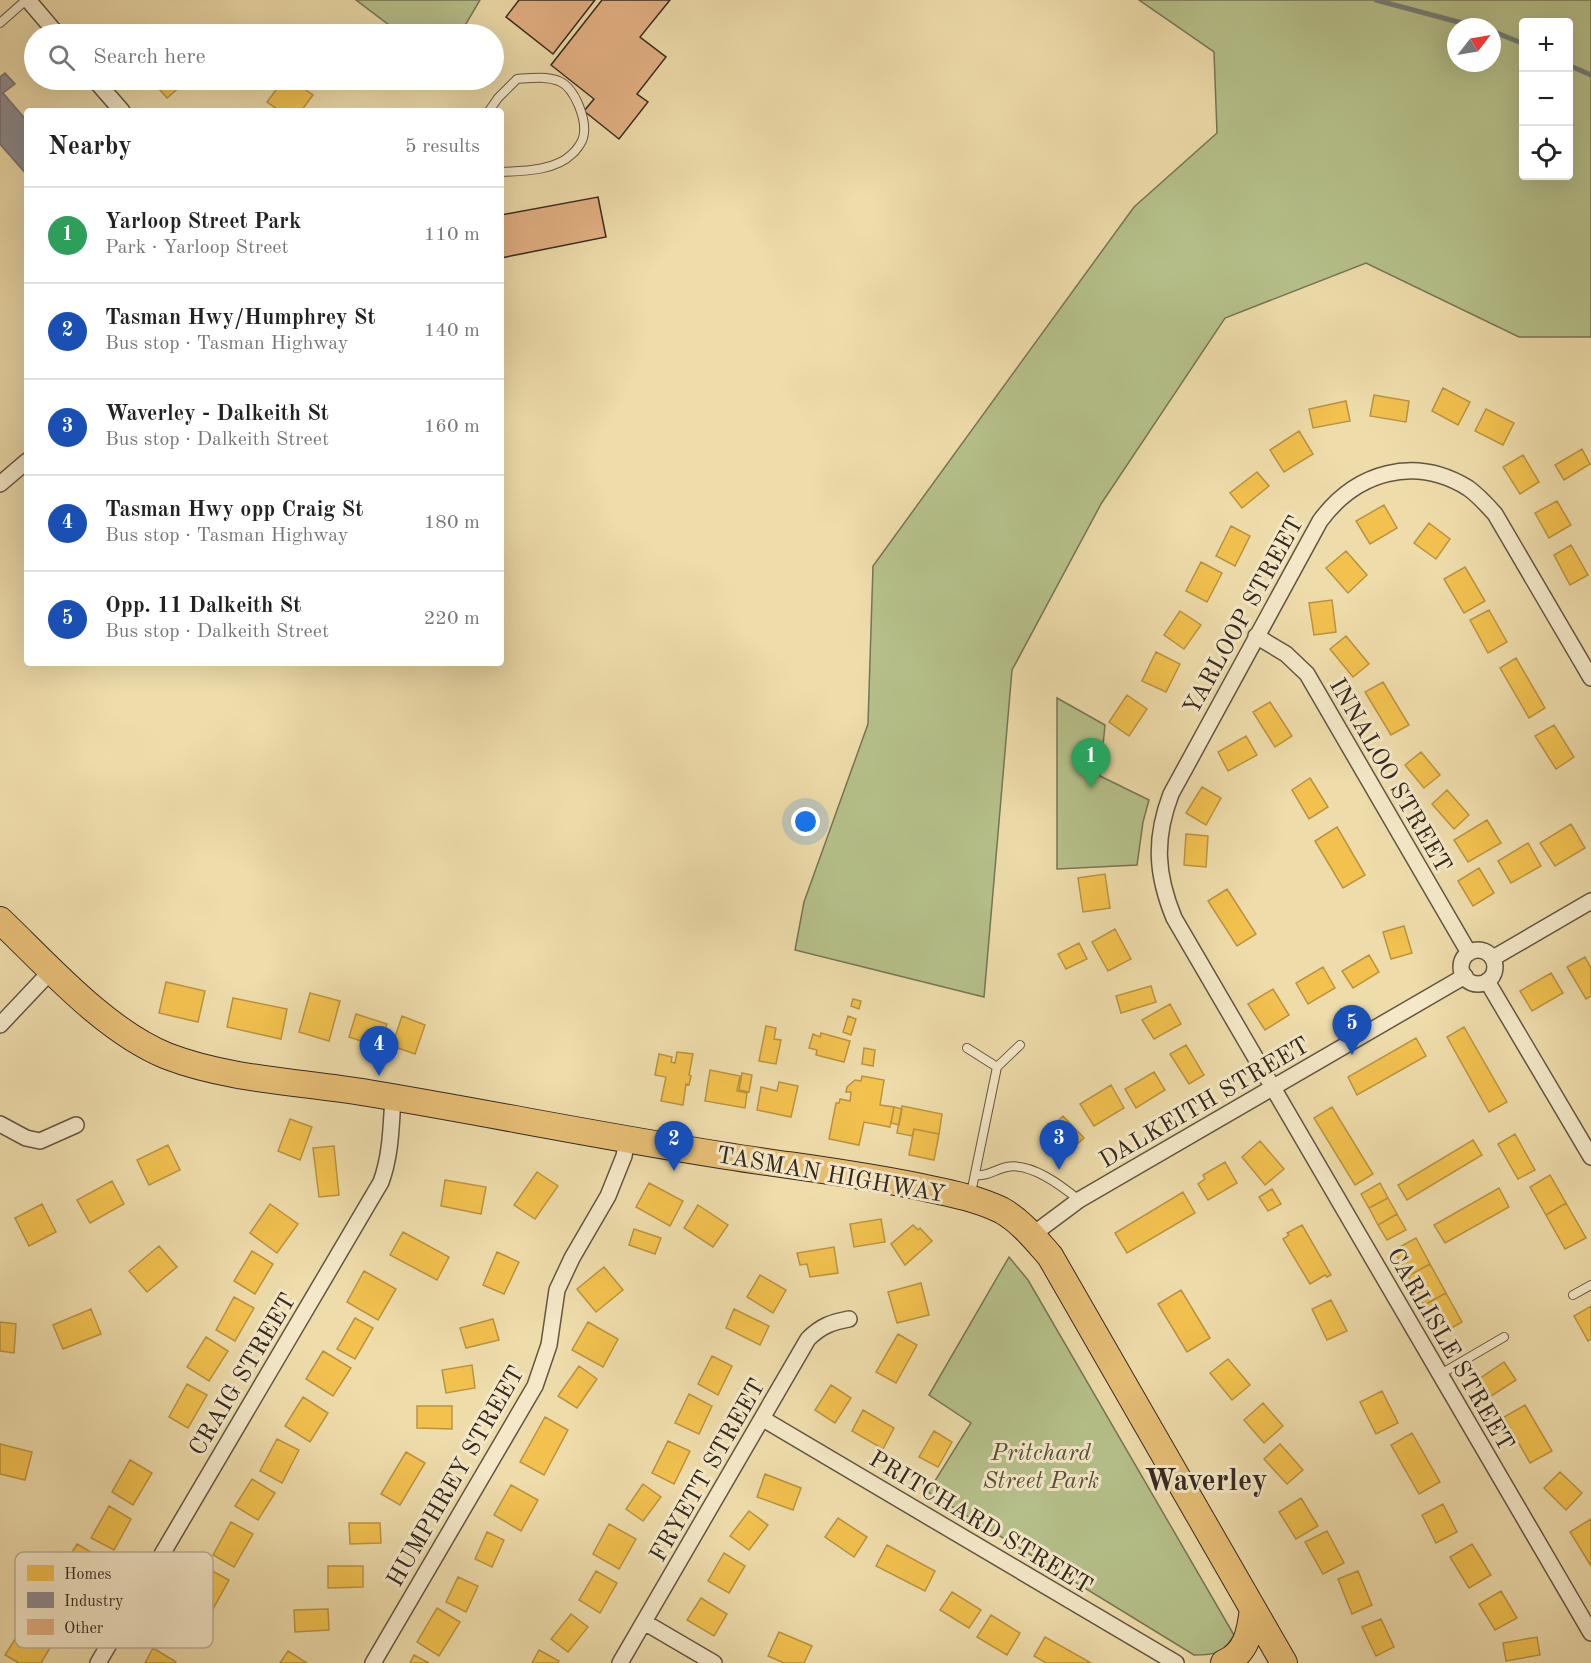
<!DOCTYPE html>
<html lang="en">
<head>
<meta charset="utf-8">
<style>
	:root { --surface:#fff; --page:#f2f2f2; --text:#222; --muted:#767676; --line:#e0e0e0; --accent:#8f2418 }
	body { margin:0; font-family:"Old Standard TT",serif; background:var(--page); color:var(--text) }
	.controls { position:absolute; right:18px; top:18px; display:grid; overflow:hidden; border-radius:6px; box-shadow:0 6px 24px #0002 }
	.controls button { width:54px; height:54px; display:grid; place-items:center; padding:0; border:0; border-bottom:2px solid var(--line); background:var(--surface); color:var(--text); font:30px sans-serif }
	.compass { position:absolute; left:1447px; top:18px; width:54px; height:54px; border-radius:50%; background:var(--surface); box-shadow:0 6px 24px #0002; rotate:59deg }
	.you { position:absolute; left:806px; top:822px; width:21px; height:21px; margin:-15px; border:4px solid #fff; border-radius:50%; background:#1a73e8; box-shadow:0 0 0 9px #1a73e833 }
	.badge { display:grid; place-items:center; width:39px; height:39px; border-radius:50%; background:var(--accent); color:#fff; font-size:20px; font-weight:700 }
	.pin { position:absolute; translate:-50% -50px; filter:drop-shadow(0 2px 3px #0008) }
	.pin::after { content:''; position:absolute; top:32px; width:21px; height:18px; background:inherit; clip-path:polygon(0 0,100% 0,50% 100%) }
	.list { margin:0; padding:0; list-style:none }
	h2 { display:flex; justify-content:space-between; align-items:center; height:78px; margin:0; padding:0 24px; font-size:26px }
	h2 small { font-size:20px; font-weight:400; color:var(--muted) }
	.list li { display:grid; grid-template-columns:39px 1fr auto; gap:18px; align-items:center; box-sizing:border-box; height:96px; padding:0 24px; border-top:2px solid var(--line) }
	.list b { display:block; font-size:22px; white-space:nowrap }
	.list p { margin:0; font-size:20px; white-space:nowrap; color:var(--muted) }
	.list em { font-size:20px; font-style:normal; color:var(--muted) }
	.icon { flex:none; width:33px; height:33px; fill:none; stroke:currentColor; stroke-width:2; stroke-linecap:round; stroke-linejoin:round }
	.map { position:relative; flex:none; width:1591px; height:1663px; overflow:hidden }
	.search { position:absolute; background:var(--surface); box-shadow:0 6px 24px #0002; left:24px; top:24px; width:480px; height:66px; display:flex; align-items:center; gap:15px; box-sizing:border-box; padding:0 21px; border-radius:33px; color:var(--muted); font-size:22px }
	.panel { position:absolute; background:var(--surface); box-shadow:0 6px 24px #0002; left:24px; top:108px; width:480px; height:558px; border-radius:6px }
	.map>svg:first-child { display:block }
</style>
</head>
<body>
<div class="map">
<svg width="1591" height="1663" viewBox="0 0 1591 1663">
	<rect width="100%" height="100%" fill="#eedcaa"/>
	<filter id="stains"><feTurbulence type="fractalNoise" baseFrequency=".00333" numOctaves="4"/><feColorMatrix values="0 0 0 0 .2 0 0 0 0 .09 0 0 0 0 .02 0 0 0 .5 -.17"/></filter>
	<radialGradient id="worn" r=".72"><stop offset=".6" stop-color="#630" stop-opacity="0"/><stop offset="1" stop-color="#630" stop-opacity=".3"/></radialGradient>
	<path fill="#b6c18b" stroke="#767556" stroke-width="1.5" fill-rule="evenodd" d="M356,0H480L460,34H401Z
		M1139,0H1591V337H1519L1366,263L1225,318L1101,504L1012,670L984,997L795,950L804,902L868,724L873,566L1134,207L1217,133L1214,52ZM1524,22H1568V176H1524ZM1456,27H1492V63H1456Z
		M1057,698L1105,725L1100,776L1149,800L1143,822L1137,865L1057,869Z
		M1009,1257L1028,1280L1234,1635C1223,1654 1215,1655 1194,1655L928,1492L971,1423L929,1395Z"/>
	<path fill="#f2c14e" stroke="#ba9340" stroke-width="1.5" d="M151,80H188L167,98Z
		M283,80H291L313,95L301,111H280L267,102Z
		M1443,388L1470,402L1458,425L1432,411Z
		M1374,395L1409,401L1406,422L1370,416Z
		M1346,401L1350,421L1313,428L1309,409Z
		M1486,409L1514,423L1503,445L1475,431Z
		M1299,431L1313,454L1284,472L1270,450Z
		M1582,449L1590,464L1564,480L1555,465Z
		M1523,455L1539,482L1520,494L1503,467Z
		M1257,472L1269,486L1242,508L1230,493Z
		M1557,501L1571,525L1549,538L1535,513Z
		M1384,505L1397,528L1370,544L1356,521Z
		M1429,523L1450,539L1436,559L1414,543Z
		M1231,526L1250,536L1235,566L1216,556Z
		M1571,545L1588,575L1570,585L1554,555Z
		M1346,551L1367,575L1348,593L1326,568Z
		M1201,562L1222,573L1207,602L1186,591Z
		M1465,567L1485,601L1464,613L1444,579Z
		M1332,600L1336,632L1314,635L1309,603Z
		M1489,610L1507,642L1488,653L1470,620Z
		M1180,611L1201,625L1184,649L1164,635Z
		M1346,636L1369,664L1353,677L1330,649Z
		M1156,652L1180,664L1166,692L1142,681Z
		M1516,658L1545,708L1529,718L1500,668Z
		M1383,682L1409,725L1391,735L1365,692Z
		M1127,695L1147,709L1129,736L1109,722Z
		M1270,702L1292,736L1275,747L1253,712Z
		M1554,725L1574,757L1556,769L1535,736Z
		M1246,736L1257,755L1228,771L1218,752Z
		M1421,752L1440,775L1424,788L1405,765Z
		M1310,778L1328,807L1309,819L1292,790Z
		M1202,787L1221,798L1206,825L1186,813Z
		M1447,790L1469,815L1454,829L1432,804Z
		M1487,820L1501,843L1468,862L1454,840Z
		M1571,824L1585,848L1555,866L1540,843Z
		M1337,827L1365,875L1343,888L1315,841Z
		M1186,834L1208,836L1206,867L1184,865Z
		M1528,843L1541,866L1511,883L1498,861Z
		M1479,868L1494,893L1473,906L1458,881Z
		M1105,874L1110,908L1083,912L1078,878Z
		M1227,889L1256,934L1237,946L1208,901Z
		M1404,926L1412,953L1391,959L1383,932Z
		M1115,929L1131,959L1108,971L1092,942Z
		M1079,943L1087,959L1066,969L1058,954Z
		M1369,955L1379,972L1353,988L1342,971Z
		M1585,957L1591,968V996L1586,999L1567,967Z
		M1323,967L1335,988L1308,1004L1296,983Z
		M1551,973L1563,993L1532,1011L1520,991Z
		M166,982L205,991L198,1022L159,1013Z
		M1151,986L1156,1002L1121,1013L1116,996Z
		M1273,989L1289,1015L1265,1030L1248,1004Z
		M310,993L340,1001L329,1041L299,1032Z
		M233,998L287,1009L281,1039L227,1027Z
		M853,999L861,1001L859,1009L851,1006Z
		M1170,1004L1181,1024L1154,1039L1142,1020Z
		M356,1014L387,1024L379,1047L349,1037Z
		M402,1016L425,1025L415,1054L392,1046Z
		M848,1016L856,1019L851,1035L843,1032Z
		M766,1026L776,1028L774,1039L781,1040L776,1064L759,1061Z
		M1464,1027L1507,1102L1489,1112L1447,1037Z
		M821,1033L850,1041L844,1062L816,1055L817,1050L809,1048L813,1034L820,1037Z
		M1416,1038L1426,1056L1357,1095L1348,1077Z
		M1186,1045L1204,1075L1189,1084L1170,1054Z
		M864,1048L875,1050L873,1066L862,1064Z
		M677,1052L693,1054L689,1075L691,1076L689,1085L686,1084L683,1105L661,1101L666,1077L655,1075L659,1054L672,1057L671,1062L675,1063Z
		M710,1070L740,1076L737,1091L747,1093L745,1108L705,1101Z
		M1154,1072L1165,1090L1136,1108L1125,1089Z
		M742,1073L752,1075L749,1092L739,1090Z
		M862,1076L884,1080L880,1105L894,1107L890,1127L864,1122L859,1145L829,1139L836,1103H839L840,1099L850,1101L851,1092H846L847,1087L855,1080L861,1081Z
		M779,1082L798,1086L791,1117L757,1110L761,1087L777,1091Z
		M1111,1085L1124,1108L1094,1126L1080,1104Z
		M902,1106L942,1114L939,1134L914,1129L912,1136L897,1133Z
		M894,1107L902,1109L899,1125L891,1123Z
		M1332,1107L1373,1174L1355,1185L1314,1118Z
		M1063,1116L1084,1138L1065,1155L1045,1133Z
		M290,1119L312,1127L300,1160L278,1151Z
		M914,1129L939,1134L934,1160L909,1155Z
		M1515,1134L1535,1170L1518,1179L1498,1144Z
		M1473,1140L1482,1155L1407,1200L1398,1185Z
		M1260,1141L1284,1169L1265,1185L1242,1157Z
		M168,1145L180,1170L149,1185L137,1160Z
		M334,1146L339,1195L319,1197L313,1148Z
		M1225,1162L1237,1183L1208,1200L1198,1184L1205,1179L1203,1175Z
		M537,1172L558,1186L535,1219L514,1205Z
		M1550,1175L1566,1203L1546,1215L1530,1187Z
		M445,1180L486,1187L481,1214L441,1206Z
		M112,1181L124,1204L90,1223L77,1200Z
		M649,1183L683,1201L670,1226L636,1207Z
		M1380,1183L1388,1198L1369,1208L1361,1194Z
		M1499,1188L1509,1207L1445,1243L1434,1225Z
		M1272,1189L1281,1204L1268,1211L1259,1197Z
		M1183,1192L1195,1213L1127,1253L1115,1233Z
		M1388,1198L1397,1214L1378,1225L1369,1208Z
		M1566,1203L1586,1238L1565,1249L1546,1215Z
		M42,1204L56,1232L29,1246L15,1218Z
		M270,1204L298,1224L277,1253L250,1233Z
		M698,1205L728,1225L713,1247L684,1228Z
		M1397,1214L1406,1230L1387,1240L1378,1225Z
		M881,1219L885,1242L854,1247L850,1224Z
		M913,1225L918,1230L920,1228L932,1241L905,1265L891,1244Z
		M1302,1225L1331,1275L1327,1277L1325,1275L1310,1284L1283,1239L1289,1235L1287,1233Z
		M634,1229L661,1238L655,1254L629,1245Z
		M403,1232L449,1257L437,1280L390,1255Z
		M1416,1238L1430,1264L1408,1276L1394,1250Z
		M159,1246L177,1267L147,1292L129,1271Z
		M834,1247L838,1273L810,1277L807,1264L800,1265L797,1253Z
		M252,1251L273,1264L255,1294L234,1281Z
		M497,1252L519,1262L504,1294L483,1285Z
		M1430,1264L1446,1293L1424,1305L1408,1276Z
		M604,1267L623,1290L596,1312L577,1289Z
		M364,1271L396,1289L378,1320L347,1302Z
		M760,1275L786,1290L773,1313L747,1297Z
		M921,1283L929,1315L897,1323L888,1292Z
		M1181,1290L1210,1338L1187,1352L1158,1304Z
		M1446,1293L1462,1322L1441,1334L1424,1305Z
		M234,1297L254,1308L235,1341L216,1330Z
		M1331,1300L1347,1331L1327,1340L1312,1309Z
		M1591,1306V1339L1588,1341L1574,1316Z
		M91,1309L101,1334L63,1349L53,1325Z
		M734,1309L769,1326L760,1345L726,1328Z
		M355,1318L373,1328L355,1359L337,1349Z
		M493,1319L499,1340L466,1348L460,1328Z
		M0,1322L16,1324L14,1353L0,1351Z
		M588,1322L618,1339L603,1367L572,1350Z
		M898,1334L917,1345L896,1383L876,1372Z
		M206,1337L228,1351L209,1381L187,1367Z
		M323,1351L351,1368L333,1396L306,1379Z
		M712,1356L732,1366L718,1395L698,1384Z
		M1228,1359L1250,1385L1232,1400L1210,1373Z
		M1504,1362L1516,1380L1488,1398L1476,1381Z
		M472,1365L475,1388L446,1393L442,1370Z
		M579,1366L597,1379L577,1408L558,1396Z
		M187,1384L207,1395L188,1428L169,1417Z
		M831,1385L851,1398L835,1423L815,1410Z
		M1382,1391L1398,1423L1376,1434L1360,1402Z
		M689,1394L712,1406L699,1434L675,1423Z
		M303,1397L328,1413L310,1442L285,1426Z
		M1263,1403L1283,1426L1264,1443L1244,1420Z
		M1525,1405L1552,1451L1530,1463L1504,1417Z
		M417,1406H452V1429L417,1428Z
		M863,1410L894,1428L883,1449L852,1431Z
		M545,1417L568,1430L544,1475L520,1462Z
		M934,1431L952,1442L938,1467L919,1457Z
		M1412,1433L1440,1482L1419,1494L1391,1445Z
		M277,1439L299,1450L282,1483L260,1471Z
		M668,1441L690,1451L674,1484L652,1473Z
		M0,1444L32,1452L25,1480L0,1474Z
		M1280,1444L1303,1470L1287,1484L1264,1459Z
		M406,1452L425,1463L400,1505L381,1494Z
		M130,1460L152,1473L133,1505L112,1492Z
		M1560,1472L1582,1493L1566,1510L1544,1488Z
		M765,1474L801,1488L793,1510L757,1497Z
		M252,1479L275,1493L258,1520L235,1506Z
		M643,1484L661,1497L643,1521L626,1509Z
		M511,1485L538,1500L521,1531L494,1515Z
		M1301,1498L1318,1526L1296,1539L1279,1512Z
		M1443,1504L1457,1532L1436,1543L1422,1515Z
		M109,1506L131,1519L114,1550L91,1538Z
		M749,1511L768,1525L749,1550L730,1536Z
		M838,1518L867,1537L854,1557L825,1537Z
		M1591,1519V1566L1570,1532Z
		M231,1522L253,1534L234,1567L213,1555Z
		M349,1523H380L381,1543L350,1544Z
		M609,1524L636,1539L619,1569L593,1554Z
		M1327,1531L1344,1563L1323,1574L1305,1542Z
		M487,1532L504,1540L492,1567L475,1559Z
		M77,1544L101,1558L83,1588L59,1574Z
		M1472,1544L1491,1575L1469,1588L1450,1557Z
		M887,1545L935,1571L925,1591L876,1566Z
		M724,1553L745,1566L729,1593L708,1581Z
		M328,1566H363V1587L328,1588Z
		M205,1567L229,1580L213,1609L189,1596Z
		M596,1571L617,1583L600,1613L579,1600Z
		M1358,1571L1372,1605L1352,1614L1338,1579Z
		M458,1577L478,1586L466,1612L446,1602Z
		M1501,1591L1517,1618L1495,1630L1479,1604Z
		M952,1592L981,1610L969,1628L940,1610Z
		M701,1598L727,1614L714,1636L687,1620Z
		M437,1608L460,1622L439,1656L417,1642Z
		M328,1609L329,1630L295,1632L294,1610Z
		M571,1614L588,1627L568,1652L551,1639Z
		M991,1615L1020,1633L1007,1655L977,1637Z
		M1381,1619L1394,1647L1376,1656L1362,1627Z
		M24,1625L53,1643L41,1663H19L5,1655Z
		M779,1632L812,1646L804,1663H784L768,1656Z
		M1045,1637L1091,1663H1046L1034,1656Z
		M1537,1637L1540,1655L1506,1661L1503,1643Z
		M153,1648L176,1662L175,1663H145Z
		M539,1650L559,1661L558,1663H532Z
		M288,1651L307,1663H280Z
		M414,1655L429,1663H410Z"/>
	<path fill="#8d8d92" stroke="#736f70" stroke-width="1.5" d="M5,73L15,84L3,93L27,121V175L0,144V77Z"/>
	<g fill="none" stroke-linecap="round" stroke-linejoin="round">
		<path stroke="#747f79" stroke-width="5" d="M1376,0L1477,27
			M1492,31L1524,44
			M1568,65L1591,75"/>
	</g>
	<path fill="#e3b082" stroke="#362920" stroke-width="1.5" d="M519,0H595L553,54L506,17Z
		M602,0H670L640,37L666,57L637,94L648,102L619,139L584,111L594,99L551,65Z
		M598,197L606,237L501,258V215Z"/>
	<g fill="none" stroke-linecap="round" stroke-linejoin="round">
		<g stroke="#645642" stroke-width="10">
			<path id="service" d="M0,23L26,0
				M489,111L498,98L517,79C531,78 545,76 559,81C575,88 588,121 583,138C582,142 576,151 572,154C555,171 523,171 501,172
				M967,1048L997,1067
				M975,1175C987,1177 996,1169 1007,1167C1031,1162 1062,1186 1079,1200
				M971,1193L997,1067L1020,1045
				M1573,1295L1591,1285
				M1439,1375L1504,1337"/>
		</g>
		<g stroke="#645642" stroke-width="18">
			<path id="minor" d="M28,0L57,34
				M95,80L122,111
				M0,484L27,461
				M1256,636L1286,654L1307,674L1469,953
				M1591,678L1495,514C1487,505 1478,495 1468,488C1414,455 1356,472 1320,521L1171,794C1154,839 1156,874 1174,918L1591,1633
				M1461 967a17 17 0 1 1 34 0a17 17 0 1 1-34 0Z
				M1493,958L1591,901
				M1487,981L1591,1157
				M0,1025L52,970
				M0,1124L26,1138L40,1141L76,1125
				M1032,1235L1079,1200L1465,976
				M763,1419L1176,1663
				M644,1622L714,1663
				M98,1663L381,1182C391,1155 391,1126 393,1098
				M373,1663L535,1386L549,1345L557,1290L572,1258L608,1196L624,1156L627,1139
				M620,1663L808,1339C821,1326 832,1322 849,1319"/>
		</g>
		<g stroke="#362920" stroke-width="28">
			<path id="trunk" d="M0,920C48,966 105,1031 167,1056C229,1080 303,1082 368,1093C501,1115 633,1143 767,1162C822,1170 876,1177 930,1189C954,1194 978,1199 1001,1210C1021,1221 1035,1239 1050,1256L1284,1663
				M1224,1663C1247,1653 1250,1632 1253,1609"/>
		</g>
		<use href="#service" stroke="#f4e8c8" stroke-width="8"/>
		<use href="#minor" stroke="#f4e8c8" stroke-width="15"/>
		<use href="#trunk" stroke="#e7be75" stroke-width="26"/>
	</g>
	<g text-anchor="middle" stroke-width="6" stroke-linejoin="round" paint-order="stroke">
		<g font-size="24" fill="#362920" stroke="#f4e8c8">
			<text transform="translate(1243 615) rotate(-61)" y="8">YARLOOP STREET</text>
			<text transform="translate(1391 775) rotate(60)" y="8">INNALOO STREET</text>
			<text transform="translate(1204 1102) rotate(-30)" y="8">DALKEITH STREET</text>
			<text transform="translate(831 1174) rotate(10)" y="8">TASMAN HIGHWAY</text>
			<text transform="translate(1451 1349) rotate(60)" y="8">CARLISLE STREET</text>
			<text transform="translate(242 1374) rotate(-59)" y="8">CRAIG STREET</text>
			<text transform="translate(707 1470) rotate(-60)" y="8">FRYETT STREET</text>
			<text transform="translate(455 1476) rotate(-60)" y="8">HUMPHREY STREET</text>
			<text transform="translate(981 1522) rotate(31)" y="8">PRITCHARD STREET</text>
		</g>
		<g font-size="24" font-style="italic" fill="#564f3b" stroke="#f4e8c8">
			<text x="1041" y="1460">Pritchard<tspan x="1041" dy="28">Street Park</tspan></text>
		</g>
		<g font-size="30" font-weight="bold" fill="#362920" stroke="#f4e8c8">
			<text x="1206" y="1490">Waverley</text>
		</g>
	</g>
	<rect x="15" y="1552" width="198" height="96" rx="9" fill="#f4e8c8" stroke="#bbaf96" stroke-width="1.5"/>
	<rect x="27" y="1565" width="27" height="16" fill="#f2c14e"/>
	<rect x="27" y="1592" width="27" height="16" fill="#8d8d92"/>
	<rect x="27" y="1619" width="27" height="16" fill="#e3b082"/>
	<g font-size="16" fill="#362920">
		<text x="64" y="1579">Homes</text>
		<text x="64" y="1606">Industry</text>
		<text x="64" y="1633">Other</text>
	</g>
	<rect width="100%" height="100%" filter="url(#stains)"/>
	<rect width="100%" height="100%" fill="url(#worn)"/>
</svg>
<div class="controls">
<button>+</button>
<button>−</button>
<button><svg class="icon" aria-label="locate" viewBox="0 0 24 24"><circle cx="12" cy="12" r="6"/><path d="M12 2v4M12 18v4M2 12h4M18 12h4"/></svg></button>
</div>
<svg class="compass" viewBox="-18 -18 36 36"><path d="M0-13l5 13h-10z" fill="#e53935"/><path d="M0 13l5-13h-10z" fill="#767676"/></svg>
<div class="you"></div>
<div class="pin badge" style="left:1091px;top:788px;background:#2e9e5b">1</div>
<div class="pin badge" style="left:674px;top:1171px;background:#1a4fb4">2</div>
<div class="pin badge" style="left:1059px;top:1170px;background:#1a4fb4">3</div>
<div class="pin badge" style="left:379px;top:1076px;background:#1a4fb4">4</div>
<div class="pin badge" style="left:1352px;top:1055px;background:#1a4fb4">5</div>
<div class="search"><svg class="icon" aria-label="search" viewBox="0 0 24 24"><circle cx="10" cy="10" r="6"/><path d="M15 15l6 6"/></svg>Search here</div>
<section class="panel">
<h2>Nearby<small>5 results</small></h2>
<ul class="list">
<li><span class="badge" style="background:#2e9e5b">1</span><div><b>Yarloop Street Park</b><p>Park · Yarloop Street</p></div><em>110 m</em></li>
<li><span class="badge" style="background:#1a4fb4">2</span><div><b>Tasman Hwy/Humphrey St</b><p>Bus stop · Tasman Highway</p></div><em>140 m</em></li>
<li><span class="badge" style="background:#1a4fb4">3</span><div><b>Waverley - Dalkeith St</b><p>Bus stop · Dalkeith Street</p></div><em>160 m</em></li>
<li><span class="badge" style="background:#1a4fb4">4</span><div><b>Tasman Hwy opp Craig St</b><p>Bus stop · Tasman Highway</p></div><em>180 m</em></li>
<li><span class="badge" style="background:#1a4fb4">5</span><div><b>Opp. 11 Dalkeith St</b><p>Bus stop · Dalkeith Street</p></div><em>220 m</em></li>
</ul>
</section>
</div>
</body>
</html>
